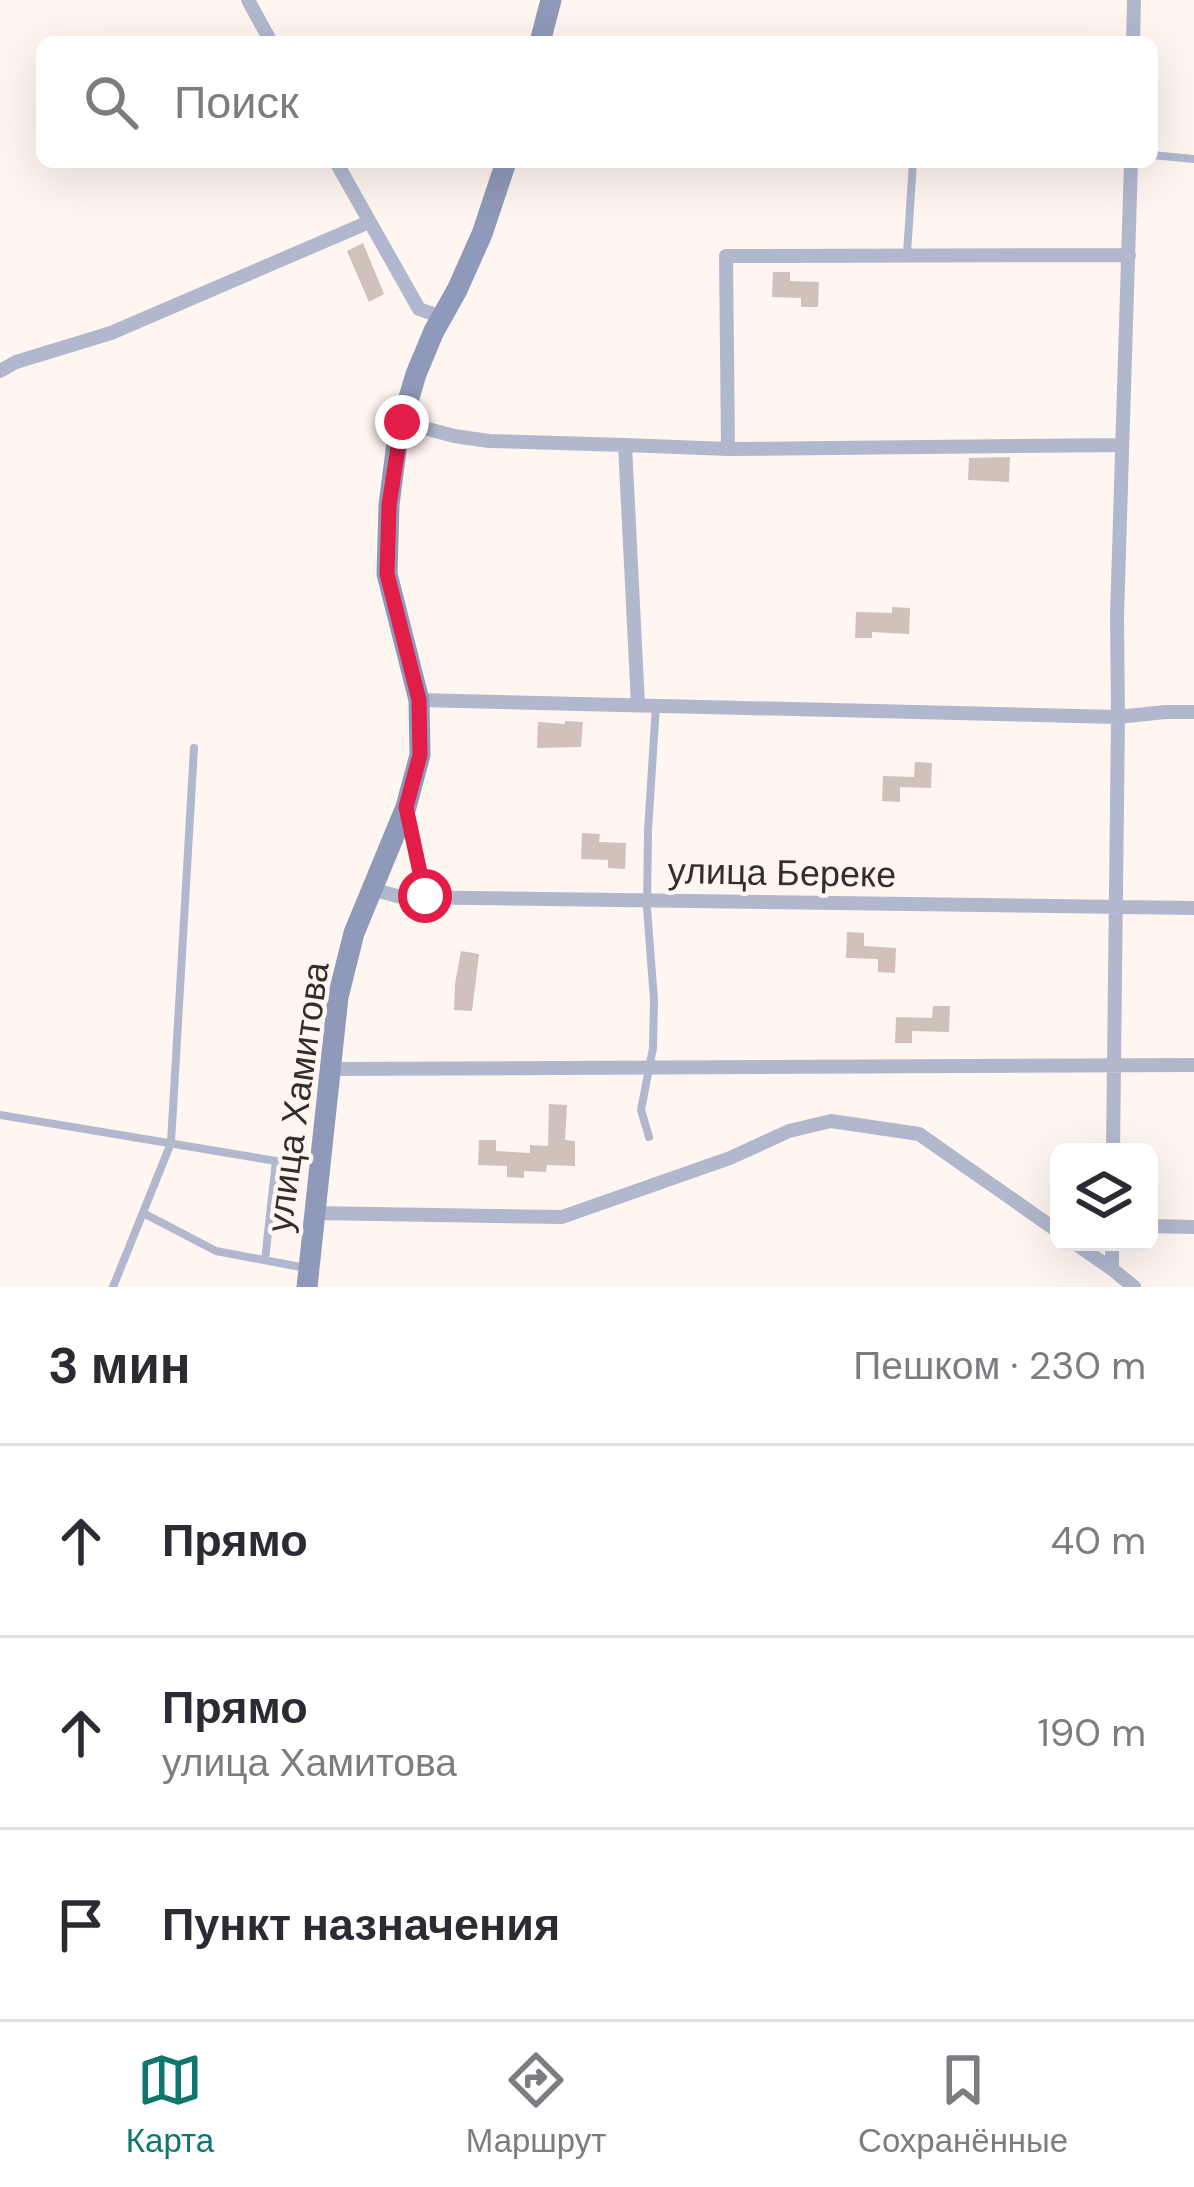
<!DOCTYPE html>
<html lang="ru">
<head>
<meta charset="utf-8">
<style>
	:root { --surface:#fff; --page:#f2f2f3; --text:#2b2b33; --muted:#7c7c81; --line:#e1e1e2; --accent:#0f766e }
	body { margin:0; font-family:"DM Sans",sans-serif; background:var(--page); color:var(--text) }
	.controls { position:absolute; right:36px; bottom:36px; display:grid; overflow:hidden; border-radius:18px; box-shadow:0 12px 48px #0002 }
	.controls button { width:108px; height:108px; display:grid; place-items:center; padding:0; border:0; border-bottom:3px solid var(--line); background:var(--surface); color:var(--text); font:60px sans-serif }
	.stop { position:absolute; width:36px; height:36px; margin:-27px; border:9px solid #e11d48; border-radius:50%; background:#fff }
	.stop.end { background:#e11d48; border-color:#fff; box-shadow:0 3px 12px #0008 }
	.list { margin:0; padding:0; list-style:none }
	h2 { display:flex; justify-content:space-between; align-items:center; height:156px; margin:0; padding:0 48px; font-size:51px }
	h2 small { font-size:39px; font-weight:400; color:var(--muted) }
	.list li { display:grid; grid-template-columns:78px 1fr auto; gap:36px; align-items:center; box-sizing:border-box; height:192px; padding:0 48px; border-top:3px solid var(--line) }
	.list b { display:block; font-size:45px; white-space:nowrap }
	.list p { margin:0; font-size:39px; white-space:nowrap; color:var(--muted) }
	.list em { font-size:39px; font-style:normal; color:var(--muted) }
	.icon { flex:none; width:66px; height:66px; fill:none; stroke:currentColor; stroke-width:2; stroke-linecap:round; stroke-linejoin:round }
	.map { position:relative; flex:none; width:1194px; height:1287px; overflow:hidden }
	.search { position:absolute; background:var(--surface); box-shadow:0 12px 48px #0002; left:36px; right:36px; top:36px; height:132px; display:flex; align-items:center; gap:30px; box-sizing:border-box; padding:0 42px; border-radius:18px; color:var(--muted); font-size:45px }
	.sheet { height:732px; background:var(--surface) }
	nav { display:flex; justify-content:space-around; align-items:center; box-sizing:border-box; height:168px; border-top:3px solid var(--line); background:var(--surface); font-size:33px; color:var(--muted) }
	nav a { display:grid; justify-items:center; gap:6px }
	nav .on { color:var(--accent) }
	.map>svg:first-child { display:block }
</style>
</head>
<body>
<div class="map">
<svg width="1194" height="1287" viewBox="0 0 1194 1287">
	<rect width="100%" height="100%" fill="#fff6f2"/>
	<path fill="#d0c1bb" d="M363,243L384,294L369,302L347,251Z
		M773,272H790V281L819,282L818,307H801V298L772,297Z
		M1010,457L1009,482L968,480L969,458Z
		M892,607L910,608L909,634L872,632V638H855L856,612L892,613Z
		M565,721L583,722L581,747L537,748L538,722L565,724Z
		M915,762L932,763L931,788L900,787V802L882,801L883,776L914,777Z
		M582,833L600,834L599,842L626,843L625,869L608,868V860L581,859Z
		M847,932L864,933V946L896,948L895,973L878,972V959L846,958Z
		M461,951L479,954L472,1011L454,1010L455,984Z
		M933,1006H950L949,1032L912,1031V1043H895L896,1017L932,1018Z
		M549,1104L567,1105L565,1140L575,1141V1166L547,1165L546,1172L524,1171V1178L507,1177V1166L478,1165L479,1140H496V1151L530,1153V1145L548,1146Z"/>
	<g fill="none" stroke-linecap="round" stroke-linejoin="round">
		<path stroke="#b1b8ce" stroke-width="8" d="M1152,155L1194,159
			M907,254L913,162
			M0,1115L276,1161L265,1260
			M649,1137L641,1110L653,1048L654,1000L647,908L648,831L656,705
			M143,1213L216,1251L306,1268
			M113,1287L171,1143L194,748"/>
		<path stroke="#b1b8ce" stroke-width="14" d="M248,0L271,42
			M1133,42L1134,0
			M336,162L419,309L442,317
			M0,371L16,362L111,333L369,222
			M402,422L454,436L489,441L625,445L638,705
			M625,445L728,449
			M1122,445L728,449L726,256L1129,255
			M419,700L1118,717L1117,616L1131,162
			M406,807L425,895
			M371,889L401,897L1194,908
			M330,1069L1194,1065
			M1113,1152L1118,717L1165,712H1194
			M314,1213L562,1217L730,1158L789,1131L831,1121L919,1134L1059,1232
			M1149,1226L1194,1227
			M1073,1242L1112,1269
			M1112,1242V1269L1134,1287"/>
		<path stroke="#8f99b9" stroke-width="21" d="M540,42L551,0
			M307,1287L338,997L354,933L406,807L420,755L419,700L387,574L389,505L398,435L416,374L434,331L457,290L482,234L506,162"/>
	</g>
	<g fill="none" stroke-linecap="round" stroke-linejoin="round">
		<path stroke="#e11d48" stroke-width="15" d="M402,422L389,505L387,574L419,700L420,755L406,807L425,896"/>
	</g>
	<g text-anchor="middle" stroke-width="9" stroke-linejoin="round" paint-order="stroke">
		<g font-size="36" fill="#332d2b" stroke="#fff6f2">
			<text transform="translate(782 872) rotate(1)" y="13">улица Береке</text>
			<text transform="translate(297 1097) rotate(-82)" y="13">улица Хамитова</text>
		</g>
	</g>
</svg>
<div class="controls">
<button><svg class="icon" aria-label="layers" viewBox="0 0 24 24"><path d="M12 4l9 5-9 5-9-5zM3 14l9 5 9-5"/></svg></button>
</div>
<div class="stop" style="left:425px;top:896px"></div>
<div class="stop end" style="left:402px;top:422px"></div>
<div class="search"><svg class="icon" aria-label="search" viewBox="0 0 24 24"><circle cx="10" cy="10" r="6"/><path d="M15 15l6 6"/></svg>Поиск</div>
</div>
<section class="sheet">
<h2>3 мин<small>Пешком · 230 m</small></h2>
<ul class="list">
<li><svg class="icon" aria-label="ahead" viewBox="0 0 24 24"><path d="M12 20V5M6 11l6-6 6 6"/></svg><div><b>Прямо</b></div><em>40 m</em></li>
<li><svg class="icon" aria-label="ahead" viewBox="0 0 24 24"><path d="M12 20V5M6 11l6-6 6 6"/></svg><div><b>Прямо</b><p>улица Хамитова</p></div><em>190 m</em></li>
<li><svg class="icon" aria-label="arrive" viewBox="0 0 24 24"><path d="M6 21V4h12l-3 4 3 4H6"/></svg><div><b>Пункт назначения</b></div></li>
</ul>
</section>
<nav>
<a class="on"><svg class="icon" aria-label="map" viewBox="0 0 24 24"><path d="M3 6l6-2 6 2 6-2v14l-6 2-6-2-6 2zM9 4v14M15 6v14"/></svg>Карта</a>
<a><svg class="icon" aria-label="directions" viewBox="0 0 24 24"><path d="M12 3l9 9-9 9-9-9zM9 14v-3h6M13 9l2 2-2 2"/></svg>Маршрут</a>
<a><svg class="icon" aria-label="saved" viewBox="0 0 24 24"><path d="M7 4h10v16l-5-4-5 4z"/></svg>Сохранённые</a>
</nav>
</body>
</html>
